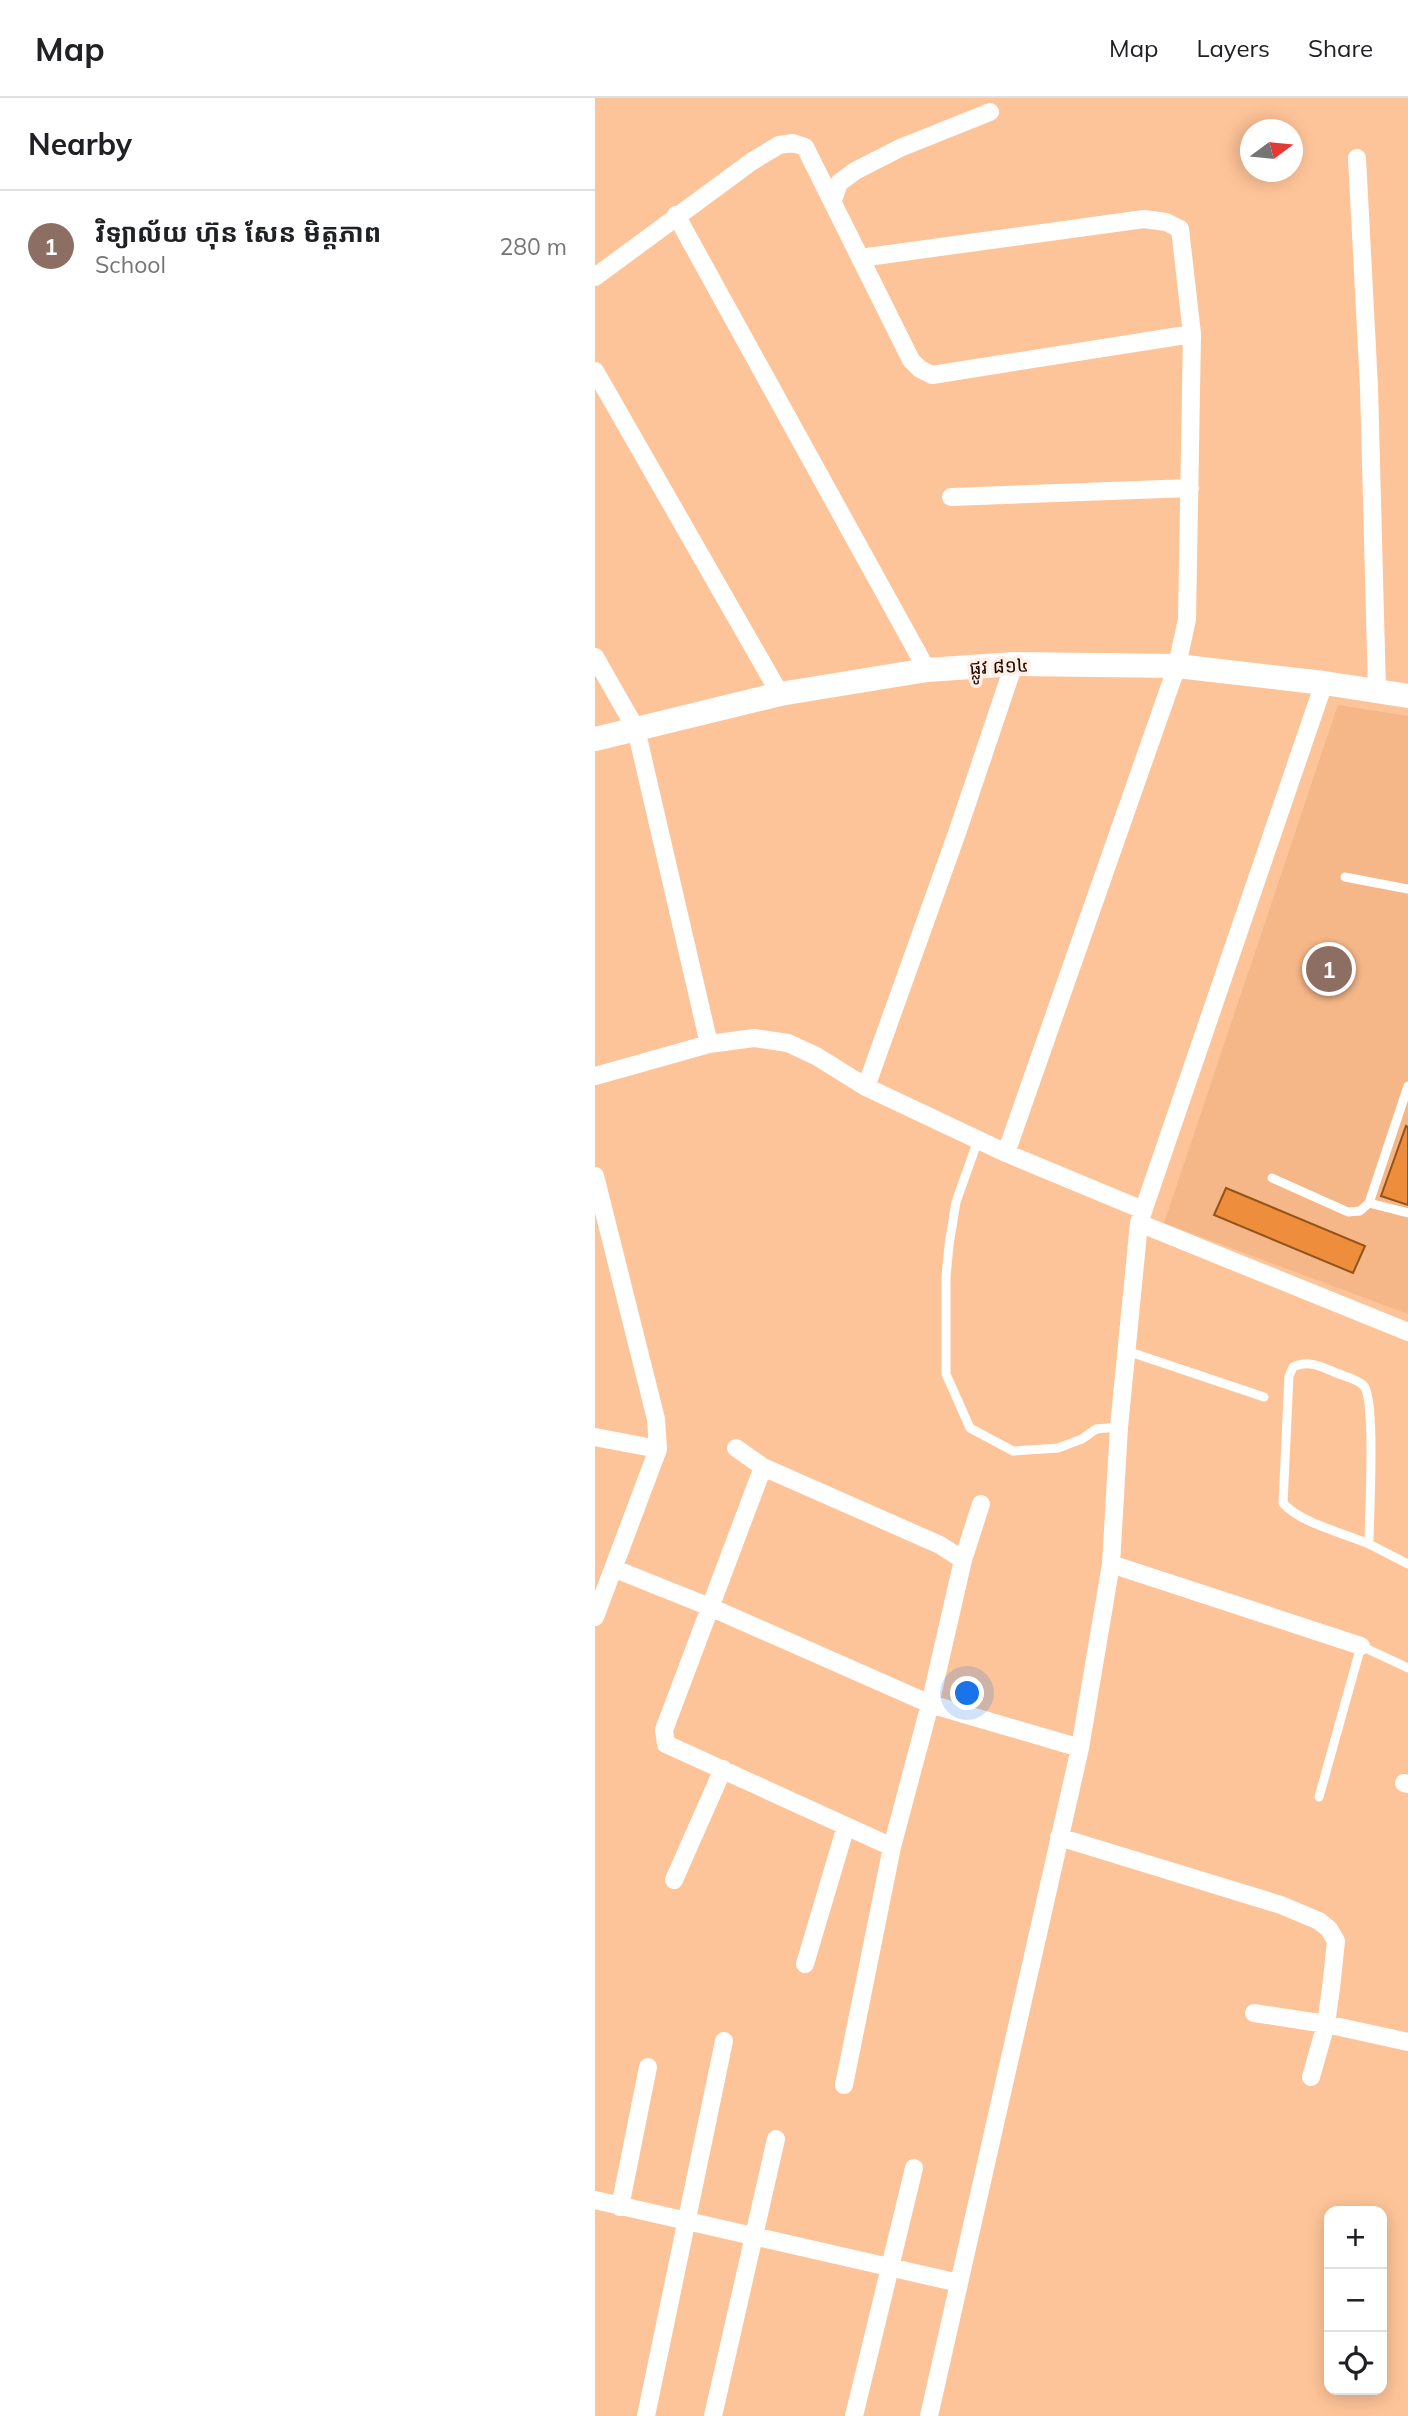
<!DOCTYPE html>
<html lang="en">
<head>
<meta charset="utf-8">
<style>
	:root { --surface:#fff; --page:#f6f6f6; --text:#202124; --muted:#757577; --line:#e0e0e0; --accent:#1673a1 }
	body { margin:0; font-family:Mulish,"Noto Sans Khmer",sans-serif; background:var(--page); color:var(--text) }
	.controls { position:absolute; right:21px; bottom:21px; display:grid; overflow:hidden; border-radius:14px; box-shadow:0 4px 18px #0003 }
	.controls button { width:63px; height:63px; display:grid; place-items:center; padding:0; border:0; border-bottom:2px solid var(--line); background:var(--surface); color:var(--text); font:35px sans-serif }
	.compass { position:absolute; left:645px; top:21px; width:63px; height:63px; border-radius:50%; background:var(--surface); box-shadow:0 4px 18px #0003; rotate:75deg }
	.you { position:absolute; left:373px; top:1596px; width:24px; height:24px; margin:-18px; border:5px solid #fff; border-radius:50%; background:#1a73e8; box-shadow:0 0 0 10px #1a73e833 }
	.badge { display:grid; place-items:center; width:46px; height:46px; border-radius:50%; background:var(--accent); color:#fff; font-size:23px; font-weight:700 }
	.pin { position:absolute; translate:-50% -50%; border:4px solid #fff; box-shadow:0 2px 7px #0006 }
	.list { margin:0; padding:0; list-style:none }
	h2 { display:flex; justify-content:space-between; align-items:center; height:91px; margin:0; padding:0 28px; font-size:30px }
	h2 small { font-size:23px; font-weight:400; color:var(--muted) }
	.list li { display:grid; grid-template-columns:46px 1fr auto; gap:21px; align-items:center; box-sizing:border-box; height:112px; padding:0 28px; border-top:2px solid var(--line) }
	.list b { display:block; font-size:26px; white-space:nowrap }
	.list p { margin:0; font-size:23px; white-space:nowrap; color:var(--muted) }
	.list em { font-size:23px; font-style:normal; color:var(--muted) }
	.icon { flex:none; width:38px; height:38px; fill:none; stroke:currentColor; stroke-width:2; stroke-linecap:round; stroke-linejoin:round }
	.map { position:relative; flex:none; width:813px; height:2318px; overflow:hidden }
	header { display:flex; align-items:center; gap:42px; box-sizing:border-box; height:98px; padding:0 35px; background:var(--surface); border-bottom:2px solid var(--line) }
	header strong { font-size:33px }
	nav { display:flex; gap:38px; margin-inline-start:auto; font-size:24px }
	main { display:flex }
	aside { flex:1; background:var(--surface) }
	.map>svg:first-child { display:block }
</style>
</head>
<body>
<header>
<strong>Map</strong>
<nav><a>Map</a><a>Layers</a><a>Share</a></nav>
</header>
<main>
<aside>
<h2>Nearby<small></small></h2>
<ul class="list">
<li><span class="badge" style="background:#8d6e63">1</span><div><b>វិទ្យាល័យ ហ៊ុន សែន មិត្តភាព</b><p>School</p></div><em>280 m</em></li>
</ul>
</aside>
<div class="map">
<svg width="813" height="2318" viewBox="0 0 813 2318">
	<rect width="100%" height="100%" fill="#fec499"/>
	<path fill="#f5b688" d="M743,607L813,618V1216L569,1125Z"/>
	<path fill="#ee8e3c" stroke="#93531a" stroke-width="2" d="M811,1028L813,1029V1107L786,1098Z
		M631,1090L770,1148L758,1175L619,1117Z"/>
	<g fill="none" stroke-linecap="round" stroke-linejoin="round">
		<path stroke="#fff" stroke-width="9" d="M750,779L813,791
			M813,988L774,1105L813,1115
			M383,1042L361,1104L354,1147L351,1179V1276L375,1330L418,1353L463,1350L487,1341L501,1331L524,1329
			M677,1080L753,1114L765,1113L774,1105
			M532,1253L669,1299
			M774,1446C749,1435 705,1425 688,1405L694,1278L698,1269C713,1262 725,1268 739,1274C748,1278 763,1281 769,1288C781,1304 774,1418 774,1446L813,1466
			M724,1699L766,1548L813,1570"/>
		<path stroke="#fff" stroke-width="18" d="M762,60L774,289L782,593
			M238,102L244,85L260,73L305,50L395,14
			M81,117L332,572
			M265,160L549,121L571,124L585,131L597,236L592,521L582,568L411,1055
			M0,179L156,64L184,47L198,45L210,49L316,262L325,271L337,277L597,236
			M0,273L185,596
			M356,399L595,390
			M0,559L41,631L114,946
			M0,978L114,946L159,940L193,945L221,958L271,989L411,1055L548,1112
			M271,989L362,735L419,566
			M0,1078L61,1321L63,1351L0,1519
			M544,1125L813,1234
			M0,1339L63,1351
			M141,1350L168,1369L345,1447L368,1462
			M168,1369L69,1632L71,1646L297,1749
			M516,1466L766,1548
			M20,1471L115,1509L335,1606L485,1650
			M809,1685L813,1686
			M464,1739L686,1807L724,1823L734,1831L741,1843L736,1890L731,1926L716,1979
			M79,1782L128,1671
			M210,1866L251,1728
			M659,1915L731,1926L813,1944
			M249,1987L297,1749L335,1606L368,1462L386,1406
			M0,2102L364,2185
			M25,2109L53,1969
			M51,2318L129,1943
			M118,2318L181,2041
			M259,2318L319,2070
			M334,2318L485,1650L516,1466L524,1329L544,1125L729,585"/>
		<path stroke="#fff" stroke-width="24" d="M0,641L185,596L332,572L419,566L582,568L729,585L813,598"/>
	</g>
	<g text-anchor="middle" stroke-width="7" stroke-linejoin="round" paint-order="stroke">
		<g font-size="19" fill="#240a00" stroke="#ffefe5">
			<text transform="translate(404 568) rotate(-3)" y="7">ផ្លូវ ៨១៤</text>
		</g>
	</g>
</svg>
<div class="controls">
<button>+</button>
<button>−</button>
<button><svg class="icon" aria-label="locate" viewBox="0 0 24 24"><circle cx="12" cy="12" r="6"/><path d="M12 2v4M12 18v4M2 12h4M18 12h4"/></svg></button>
</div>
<svg class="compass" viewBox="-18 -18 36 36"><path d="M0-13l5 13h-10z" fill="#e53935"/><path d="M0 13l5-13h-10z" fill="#757577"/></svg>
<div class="you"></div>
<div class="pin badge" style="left:734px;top:871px;background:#8d6e63">1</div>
</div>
</main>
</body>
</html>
